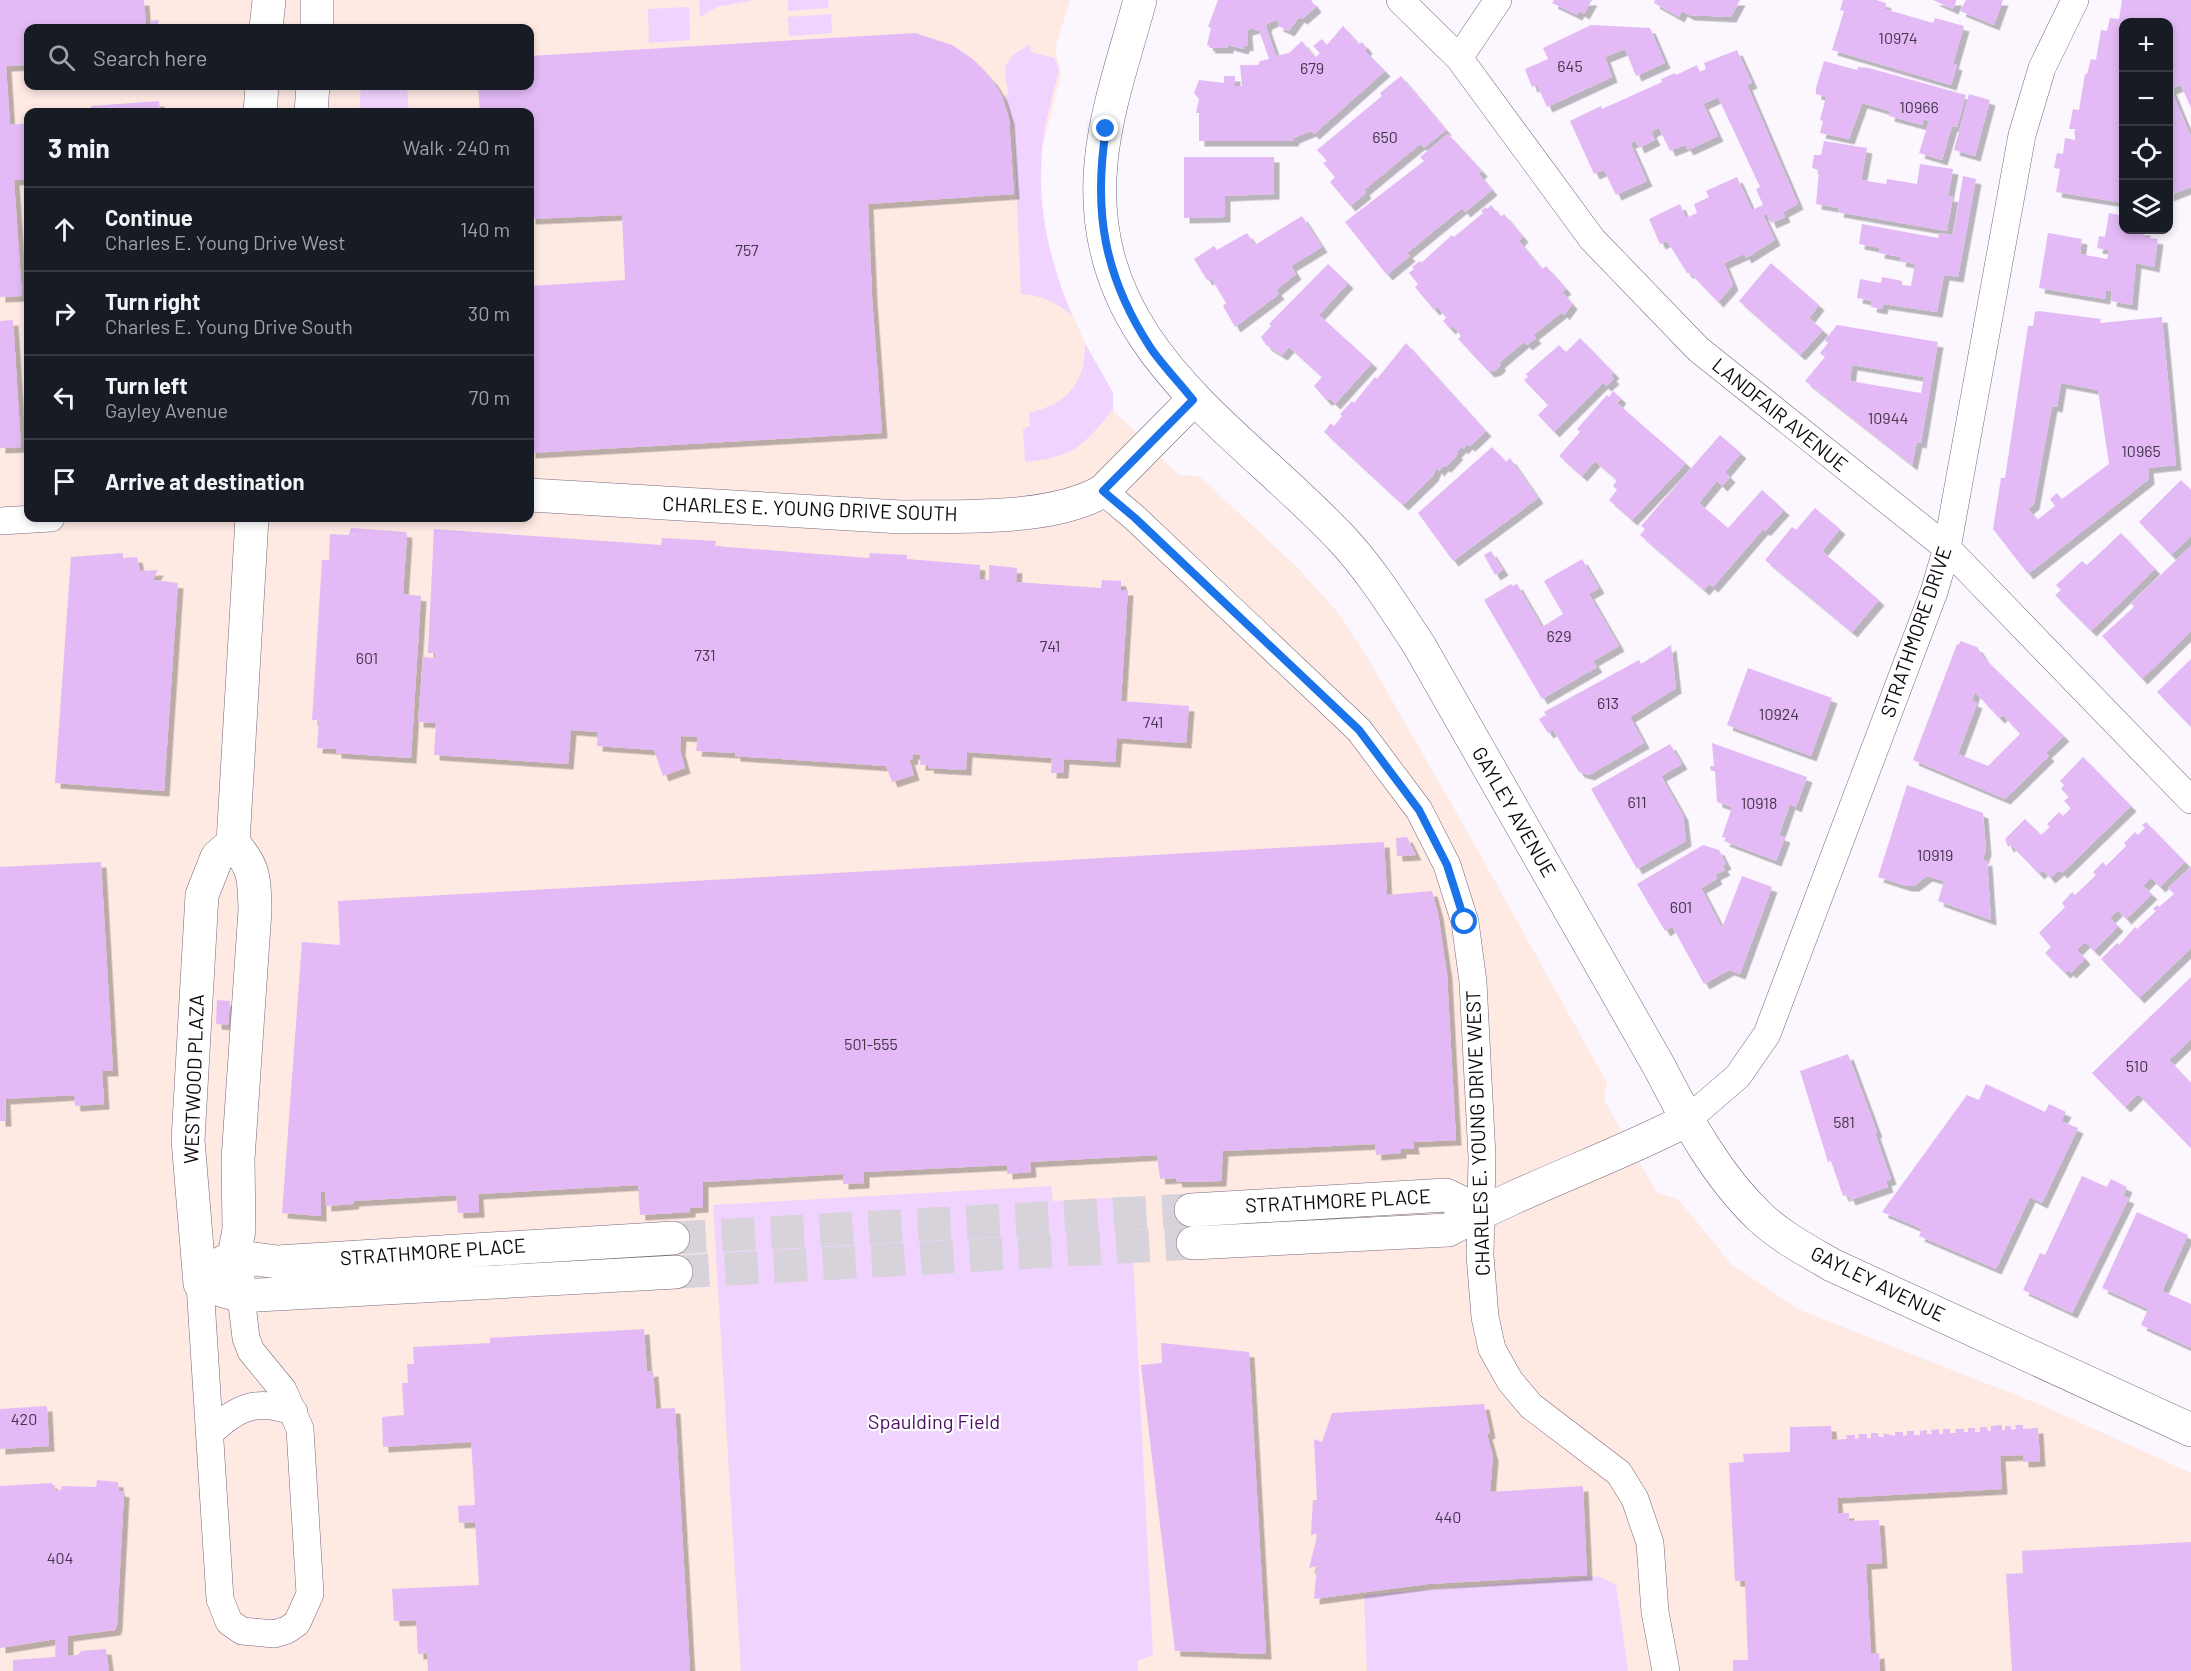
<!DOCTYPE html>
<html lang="en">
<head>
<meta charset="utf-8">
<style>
	:root { --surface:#171b24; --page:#242831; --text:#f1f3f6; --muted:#9ea1a6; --line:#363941 }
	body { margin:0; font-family:Barlow,sans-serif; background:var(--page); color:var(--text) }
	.controls { position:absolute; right:18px; top:18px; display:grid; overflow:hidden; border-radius:12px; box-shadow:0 3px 9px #0003 }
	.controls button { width:54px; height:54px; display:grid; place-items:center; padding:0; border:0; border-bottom:2px solid var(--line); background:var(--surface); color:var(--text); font:30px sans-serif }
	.stop { position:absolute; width:18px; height:18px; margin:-14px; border:4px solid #1a73e8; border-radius:50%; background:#fff }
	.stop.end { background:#1a73e8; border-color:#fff; box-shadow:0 2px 6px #0008 }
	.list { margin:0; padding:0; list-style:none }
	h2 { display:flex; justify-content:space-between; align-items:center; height:78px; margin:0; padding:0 24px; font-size:26px }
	h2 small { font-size:20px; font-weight:400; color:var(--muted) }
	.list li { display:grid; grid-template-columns:39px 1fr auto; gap:18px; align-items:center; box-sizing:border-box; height:84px; padding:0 24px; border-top:2px solid var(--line) }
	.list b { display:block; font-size:22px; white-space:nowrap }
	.list p { margin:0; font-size:20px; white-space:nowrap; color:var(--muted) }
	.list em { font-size:20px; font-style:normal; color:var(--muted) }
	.icon { flex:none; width:33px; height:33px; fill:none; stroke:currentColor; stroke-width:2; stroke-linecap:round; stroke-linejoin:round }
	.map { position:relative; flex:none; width:2191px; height:1671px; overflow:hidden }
	.search { position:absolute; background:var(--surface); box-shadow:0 3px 9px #0003; left:24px; top:24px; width:510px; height:66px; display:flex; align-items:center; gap:15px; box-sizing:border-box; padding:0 21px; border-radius:12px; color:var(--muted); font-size:22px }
	.panel { position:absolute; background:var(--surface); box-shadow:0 3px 9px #0003; left:24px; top:108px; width:510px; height:414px; border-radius:12px }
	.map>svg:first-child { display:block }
</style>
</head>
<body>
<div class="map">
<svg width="2191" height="1671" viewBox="0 0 2191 1671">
	<defs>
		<filter id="shadow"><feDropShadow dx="5.5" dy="5.5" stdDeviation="0" flood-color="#0004"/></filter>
	</defs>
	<rect width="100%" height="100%" fill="#fcf6ff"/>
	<path fill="#fee9e3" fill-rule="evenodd" d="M0,0H1070L1055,48L1061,74L1042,149L1041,192L1047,244L1055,274L1085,343L1113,393V410L1179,475L1199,476L1297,567L1339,614L1367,657L1463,824L1607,1083L1604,1100L1657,1193L1678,1199L1731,1264L1800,1310L2046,1407L2191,1473V1671H0ZM28,28H530V86H28ZM28,112H530V518H28Z"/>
	<path fill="#f0d3fe" d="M699,0H754L717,7L700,17Z
		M788,0H828L829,8L788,11Z
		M689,7L690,40L649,43L648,9Z
		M831,14L832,33L789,36L788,17Z
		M1030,45L1031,52L1054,58L1059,69C1053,96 1044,123 1042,150C1036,209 1051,263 1072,316C1055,301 1043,296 1021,294L1014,133L1005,96L1009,93C1001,66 1005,57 1030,45Z
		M361,86H407L409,112H359Z
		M1085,343L1113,393V410C1082,446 1075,457 1025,462L1023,429L1030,426L1029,413C1067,404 1086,383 1085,343Z
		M1051,1186L1053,1201L1130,1197L1153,1655L1137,1661L1138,1671H741L713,1205Z
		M1598,1576L1616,1585L1628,1671H1367L1364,1595Z"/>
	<path fill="#e3baf6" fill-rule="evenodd" filter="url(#shadow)" d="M0,0H144L146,25H151L150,21L158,20L159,28H28V65L6,66L10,125L28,123V179L14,180L22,296L0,297Z
		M1218,0H1311L1316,7L1302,19L1299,17L1289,31L1278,26L1279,22L1276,20L1267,24L1266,27L1276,56L1289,53L1302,41L1315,58L1320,53L1313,46L1322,39L1327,45L1343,26L1359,44L1362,42L1367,48L1365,51L1385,71L1314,134L1311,131L1294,138L1293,141H1199V113H1196L1199,99L1194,93L1199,80L1224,83V76H1235V86H1242L1240,65H1258L1260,61L1269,59L1259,30L1256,31L1255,28L1247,30L1248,46L1245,45L1243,49L1228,45V48H1209L1210,46L1207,45L1211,28L1208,27Z
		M1554,0H1592L1584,14L1579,11L1577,15L1552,3Z
		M1655,0H1740L1731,17L1689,15L1682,11L1679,17L1654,3Z
		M1843,0H1876L1886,3L1885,9L1933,23L1935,18L1964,26L1953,64L1957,65L1951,85L1832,50L1844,11L1840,10Z
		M1933,0H1956V2L1953,9Z
		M1966,0H2003L1994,25L1960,11Z
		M2122,0H2191V108L2181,85L2171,89L2191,137V187L2168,196V22H2124V203L2056,192L2060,169L2054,168L2057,153L2063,154L2065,138L2075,140V129H2069L2073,109L2079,110L2085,74H2087L2091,59L2096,60L2101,30L2107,31L2110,18L2119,19Z
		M1591,25L1650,28L1665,63L1636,76L1625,49L1605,57L1612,77L1547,107L1537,85L1532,87L1525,69L1548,59L1543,48Z
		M915,33L952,45L974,60L993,81L1002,96L1009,119L1014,194L868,204L872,297L882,433L530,453V286L625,280L622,215L530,219V112H480L478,86H530V56Z
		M1737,50L1752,83L1747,85L1798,204L1783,212L1785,217L1771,223L1767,214L1763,215L1775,240L1746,258L1744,254L1724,263L1733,285L1718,302L1690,273H1687L1667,241L1660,244L1649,219L1680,204L1686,218L1697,213L1694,204L1709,197L1706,191L1737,177L1752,210L1763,205L1756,189L1760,187L1718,97L1703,104L1718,136L1688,150L1685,145L1670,151L1659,128L1651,132L1655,140L1639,148L1636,141L1630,143L1647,181L1616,195L1604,170L1594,174L1570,121L1601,106L1602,109L1662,82L1661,79L1675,73L1676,75L1697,65L1700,72L1706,69L1704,63Z
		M1824,61L1857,70L1858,67L1869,68L1966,95L1957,127L1952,126L1942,160L1919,153L1929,121L1924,119L1922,125L1889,116L1890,111L1862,103L1849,139L1820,133L1823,121L1820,120L1826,97L1816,94V88Z
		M1401,76L1446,130L1424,148L1420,144L1364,190L1366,193L1350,206L1330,182L1335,177L1323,163L1327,161L1317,150L1382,96L1380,93Z
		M1969,94L1990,100L1975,156L1954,150Z
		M159,101L160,112H92L91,106Z
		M1448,134L1482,171L1479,174L1492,190L1465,212L1462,208L1407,253L1410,256L1387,275L1345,222L1424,161L1420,157Z
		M1824,141L1867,148L1861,180L1886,184L1887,179L1917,184L1920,164L1953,169L1948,196L1953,197L1947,231L1838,212L1839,208L1816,204L1819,170L1812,168L1814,155H1821Z
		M1184,157H1274V194L1225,196V217L1184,218Z
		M1963,176L1976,179L1958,277L1944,275L1937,312L1883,304L1882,309L1871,307L1872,301L1857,298L1860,279L1881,283L1882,277L1902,281V285L1911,286L1915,264L1900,261L1901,257L1879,253L1880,248L1859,244L1862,224L1938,238L1939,233L1953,235Z
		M1491,205L1501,217L1504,214L1523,237L1519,241L1542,269L1546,266L1566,289L1562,292L1572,304L1564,315L1562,312L1533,335L1536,338L1527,345L1524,342L1499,363L1501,365L1496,370L1489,372L1458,339L1461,336L1453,326L1450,329L1443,321L1446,318L1438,307L1434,310L1415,287L1418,284L1409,273L1414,269L1412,267L1420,261L1421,263L1452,235L1454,237L1483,213L1481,211L1486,207L1487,209Z
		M2109,213L2124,216V230H2145L2144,237L2158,239L2154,267L2136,263L2132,305L2111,301L2112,291L2106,290L2105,299L2039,288L2048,233L2082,239L2080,254L2107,259L2109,250L2097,248L2099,236L2105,237Z
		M1302,216L1322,247L1291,266L1296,274L1276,290L1279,294L1235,327L1223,306L1226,303L1211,278L1207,280L1194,259L1214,246L1217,250L1247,233L1255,245Z
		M1771,263L1819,305L1809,318L1823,330L1800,355L1739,301Z
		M1328,264L1348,283L1319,315L1372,363L1335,404L1330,399L1326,400L1314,386L1322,377L1289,347L1282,355L1266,345L1261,337L1271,326L1269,324Z
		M2039,311L2101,319L2100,323L2162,317L2176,465L2148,468L2149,479L2028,574L1993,529L2001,478H2005L2028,326H2033L2035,312ZM2061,383L2098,390L2109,464L2062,499L2057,493L2050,499L2055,506L2037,520L2028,509L2034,504L2052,406L2057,407Z
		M13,320L21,447L0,448V321Z
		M1837,325L1938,342L1921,443L1917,442L1912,465L1805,381L1825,357L1820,353L1828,343L1825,340ZM1852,365L1924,377L1921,393L1850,381Z
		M1580,338L1614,373L1611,376L1614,379L1606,386L1603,383L1554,432L1538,415L1548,405L1524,380L1528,377L1526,374L1559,345L1566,352Z
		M1406,343L1486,431L1470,446L1467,444L1463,449L1461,447L1456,453L1458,454L1446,467L1443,466L1439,471L1436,468L1433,476L1403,505L1324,432L1331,423L1334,426L1342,416L1340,414L1352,401L1354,403L1375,377L1377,379Z
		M1613,391L1621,398L1617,403L1686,463L1632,520L1609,500L1617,490L1613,486L1617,480L1595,461L1582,476L1559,456L1580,432L1577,429L1607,395L1609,397Z
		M1720,435L1741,453L1725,472L1730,477L1722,486L1717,481L1699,503L1728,528L1762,490L1784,510L1765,531L1763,529L1713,587L1709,584L1704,590L1640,535L1645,529L1641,526Z
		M1492,447L1506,462L1510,458L1538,498L1453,561L1418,513Z
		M2181,480L2191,490V536L2171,555L2139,522Z
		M1815,508L1840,529L1822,551L1879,600L1852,632L1765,560L1792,527L1796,530Z
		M351,528L406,532L407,535L403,594L421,596L411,758L336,753V749L317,748L319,720H312L322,560H329L330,534L349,535Z
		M434,529L661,545L662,538L716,541L715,546L869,558L870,553L907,555V559L980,565L979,579L989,580V565L1017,568L1016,582L1101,588L1102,580L1121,581V590H1128L1121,701L1189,706L1186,743L1117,738L1115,762L1064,759L1063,773H1051L1052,758L967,752L966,770L928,768L929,765H920L921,755L913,754L912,760L909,759L914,775L892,782L886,766L735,756V753L696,751L698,737L681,736L680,750L685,768L663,776L654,750L597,746L598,732L571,730L568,764L434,755L436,723L418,722L423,657L435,658V653H428Z
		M2121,533L2155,569L2091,631L2055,595L2061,590L2056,585L2082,561L2087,565Z
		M2191,546V631L2142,679L2102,636L2134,607L2131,603Z
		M1491,551L1503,570L1495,575L1484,555Z
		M123,553V558L137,557L140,571L158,570L153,580L178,583L164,791L55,783L71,557Z
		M1582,559L1599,588L1589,594L1619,646L1593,661L1597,667L1542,699L1484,600L1511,584L1512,586L1517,584L1542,627L1563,614L1544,581Z
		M1960,641L1977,647L1984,658L2064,736L2046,753L2049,756L2005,799L1913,760L1957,644L1959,645ZM1975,692L1999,718L2003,715L2020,734L1988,766L1958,754L1977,703L1972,701Z
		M1671,645L1676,688L1630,717L1644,743L1589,775L1579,772L1553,730L1548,733L1539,719L1546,715L1544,712L1639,660L1641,664Z
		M2191,659V727L2157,692Z
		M1748,668L1832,698L1811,756L1727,725Z
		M1712,743L1807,777L1796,807L1790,804L1779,835L1785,837L1776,861L1724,841L1726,838L1722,837L1732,807L1717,802L1715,771H1711L1710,766H1714Z
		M1670,744L1682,764L1661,776L1683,815L1686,841L1637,869L1591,789Z
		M2083,757L2131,806L2062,873L2059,870L2050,878L2043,870L2039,874L2011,845L2008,847L2005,839L2025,819L2041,835L2050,827L2047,824L2059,812L2063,816L2071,808L2064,801L2069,797L2061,789L2064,785L2060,781Z
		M1907,785L1983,813L1986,850L1982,861L1987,860L1991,920L1938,901L1944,881L1927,876L1914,886H1906L1878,877Z
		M2146,822L2185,862L2160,887L2151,878L2143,886L2152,894L2126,919L2118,910L2110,918L2118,926L2094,951L2085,942L2077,950L2085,959L2071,973L2068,970L2065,973L2045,953L2051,947L2039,933L2065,907L2062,903L2072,892L2075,895L2096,875L2093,872L2103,862L2106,866L2126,846L2124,843L2135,832L2138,835L2145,828L2142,825Z
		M1407,837L1416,855L1397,856L1396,838Z
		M1384,842L1387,895L1432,891L1438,913L1447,974L1456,1140L1413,1142L1414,1149H1401V1153L1376,1155L1375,1144L1223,1151L1221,1181L1177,1182L1176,1178L1160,1179L1157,1155L1030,1162L1031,1172L1007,1174V1165L864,1172V1183L843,1184V1174L703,1182V1207L690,1208V1212L640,1215L638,1185L478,1194L479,1212L458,1213L456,1195L354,1201L353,1204L326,1206L325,1192H321V1216L282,1213L302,942L340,945L338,901Z
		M1703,845L1719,850L1726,864L1722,866L1725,870L1715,875L1717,879L1701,888L1722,928L1742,876L1772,887L1740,974L1729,970L1704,984L1672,926L1665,931L1637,884Z
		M101,862L113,1071H102L104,1104L75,1106L74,1095L5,1099L6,1121H0V867Z
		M2191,867V948L2139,998L2101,959L2117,943L2119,945L2135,927L2137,929L2156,911L2153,909L2157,905L2159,907L2174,894L2168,888Z
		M2191,977V1039L2169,1060L2191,1083V1148L2138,1094L2125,1107L2092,1073Z
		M217,1000L230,1001L228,1025L216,1024Z
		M1848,1054L1877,1132L1875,1133L1891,1179L1886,1181L1888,1187L1850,1200L1848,1195L1843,1196L1831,1161L1828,1162L1800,1071Z
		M1986,1084L2045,1112L2049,1104L2066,1112L2061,1121L2078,1128L2042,1203L2030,1197L1996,1269L1919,1236L1922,1229L1882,1212L1967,1095L1979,1100Z
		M2082,1176L2107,1187L2111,1179L2127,1187L2123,1196L2129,1198L2072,1313L2023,1290L2040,1253L2045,1255Z
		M2137,1212L2188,1235L2162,1291L2191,1304V1348L2141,1325L2148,1309L2102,1288Z
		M644,1329L647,1372L653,1371L656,1409L675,1408L690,1671H428L427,1653L418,1654L416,1620L394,1621L392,1589L479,1585L475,1522L459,1523L458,1506L475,1505L471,1442L383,1447L382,1417L404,1415L402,1383H408L407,1364H414L413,1347L490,1343V1338Z
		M1161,1343L1249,1352L1266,1654L1175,1651L1141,1365L1162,1363Z
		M1484,1404L1490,1433L1487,1434L1493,1456L1490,1492L1583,1486L1587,1575L1428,1584L1314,1599L1317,1566L1309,1568L1318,1533L1311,1535L1313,1500H1317L1314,1439L1322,1442L1332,1413Z
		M47,1406L49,1446L0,1449V1409Z
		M2002,1425V1430H2005V1426H2011V1430L2016,1429L2015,1425H2023V1429L2038,1428L2040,1461L2023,1462V1455L2000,1456L2002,1489L1837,1498L1838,1513H1849V1521L1879,1520L1882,1563L1866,1564L1871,1654L1879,1653L1880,1671H1733V1660H1748L1745,1581H1735L1729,1463L1744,1462L1743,1454L1790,1452V1427L1831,1426L1832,1440L1847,1439L1846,1435H1855V1439L1859,1438L1858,1434H1867V1438H1871V1433H1878L1879,1437H1884L1883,1433L1895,1436V1432H1903V1436L1907,1435V1431H1914V1435H1920V1431L1927,1430V1434H1932L1931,1430L1939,1429V1434H1943V1429H1950V1433H1956L1955,1429H1964V1432H1968V1428H1975V1432H1980V1427H1987L1988,1431H1991V1426Z
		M97,1480L118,1482L119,1491L124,1492L117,1625L115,1630L68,1636V1656L78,1655L81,1651L106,1649L109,1671H13V1660L55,1657L56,1639L0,1648V1486L51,1483L55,1486V1491L61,1490L62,1486L96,1487Z
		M2191,1542V1671H2012L2006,1574L2023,1573L2022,1551Z"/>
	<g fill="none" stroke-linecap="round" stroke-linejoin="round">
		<path stroke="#d8d2db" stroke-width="33" stroke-dasharray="33 16" stroke-linecap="butt" d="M673,1238L1191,1210
			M676,1272L1193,1243"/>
		<g stroke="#76687c" stroke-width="28">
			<path id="minor" d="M1400,0L1459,58L1592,239L1698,349L1947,548L2191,800
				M1459,58L1498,0
				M1103,491L1135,518L1359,730L1419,810L1447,865L1465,922L1473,982L1482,1157L1480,1255L1485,1317L1492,1349L1510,1381L1531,1406L1619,1473L1635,1499L1650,1543L1655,1612L1666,1671
				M0,521L51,518
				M1687,1120L1738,1076L1767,1034L1934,592L1947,548L2022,135L2042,68L2075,0
				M200,1284L220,1599L229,1622L242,1631L274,1634L287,1630L297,1623L310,1594L300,1429L283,1390L251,1351L246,1338L241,1296
				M210,1433C237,1407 257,1398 294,1412"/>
		</g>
		<g stroke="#76687c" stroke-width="34">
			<path id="tertiary" d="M1140,0C1126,53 1106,108 1101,163C1084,345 1235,425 1342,539C1372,571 1395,609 1419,645L1660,1068C1687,1121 1717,1176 1760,1217C1781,1237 1808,1251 1832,1265L2191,1430
				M530,495L901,517C961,516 1051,521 1103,491L1193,400
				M252,518L233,843L217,857L202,895L188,1140L200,1284L241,1296L676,1272
				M233,843C255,868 254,877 255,910L238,1159L239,1230L234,1256L238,1277
				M1191,1210L1446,1195L1481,1212
				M1193,1243L1448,1230C1525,1188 1609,1160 1687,1120
				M199,1276L234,1256L277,1262L673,1238"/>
		</g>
		<g stroke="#76687c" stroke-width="34">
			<path id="secondary" d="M266,28L269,0
				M317,28V0
				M260,112L262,86
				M311,112L313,86"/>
		</g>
		<use href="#minor" stroke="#fff" stroke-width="27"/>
		<use href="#tertiary" stroke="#fff" stroke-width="33"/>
		<use href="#secondary" stroke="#fff" stroke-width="33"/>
	</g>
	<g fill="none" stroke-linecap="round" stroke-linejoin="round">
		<path stroke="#1a73e8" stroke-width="8" d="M1106,129C1093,211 1104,276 1150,347C1162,365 1179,382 1193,400L1103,491L1135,518L1359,730L1419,810L1447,865L1465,922"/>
	</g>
	<g text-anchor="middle" stroke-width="4.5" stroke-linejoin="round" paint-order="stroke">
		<g font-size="16" fill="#43354a">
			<text x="1898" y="44">10974</text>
			<text x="1570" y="72">645</text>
			<text x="1312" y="74">679</text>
			<text x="1919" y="113">10966</text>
			<text x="1385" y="143">650</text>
			<text x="747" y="256">757</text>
			<text x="1888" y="424">10944</text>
			<text x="2141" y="457">10965</text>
			<text x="1559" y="642">629</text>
			<text x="1050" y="652">741</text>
			<text x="705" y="661">731</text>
			<text x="367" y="664">601</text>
			<text x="1608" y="709">613</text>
			<text x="1779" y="720">10924</text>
			<text x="1153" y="728">741</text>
			<text x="1637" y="808">611</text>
			<text x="1759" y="809">10918</text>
			<text x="1935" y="861">10919</text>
			<text x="1681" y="913">601</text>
			<text x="871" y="1050">501-555</text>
			<text x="2137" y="1072">510</text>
			<text x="1844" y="1128">581</text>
			<text x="24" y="1425">420</text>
			<text x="1448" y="1523">440</text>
			<text x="60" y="1564">404</text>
		</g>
		<g font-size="20" fill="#0e0910" stroke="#fff">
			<text transform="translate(1780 415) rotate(39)" y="7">LANDFAIR AVENUE</text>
			<text transform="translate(810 509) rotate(2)" y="7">CHARLES E. YOUNG DRIVE SOUTH</text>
			<text transform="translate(1916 632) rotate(-71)" y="7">STRATHMORE DRIVE</text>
			<text transform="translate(1514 812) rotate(60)" y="7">GAYLEY AVENUE</text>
			<text transform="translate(194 1079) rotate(-88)" y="7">WESTWOOD PLAZA</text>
			<text transform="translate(1478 1133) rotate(-92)" y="7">CHARLES E. YOUNG DRIVE WEST</text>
			<text transform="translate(1338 1201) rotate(-3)" y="7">STRATHMORE PLACE</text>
			<text transform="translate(433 1252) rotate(-4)" y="7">STRATHMORE PLACE</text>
			<text transform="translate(1878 1284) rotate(26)" y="7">GAYLEY AVENUE</text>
		</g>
		<g font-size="20" fill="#4f0d67" stroke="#fff">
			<text x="934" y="1429">Spaulding Field</text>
		</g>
	</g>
</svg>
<div class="controls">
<button>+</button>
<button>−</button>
<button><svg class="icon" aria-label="locate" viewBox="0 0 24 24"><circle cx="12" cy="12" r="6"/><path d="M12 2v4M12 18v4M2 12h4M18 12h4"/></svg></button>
<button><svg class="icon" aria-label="layers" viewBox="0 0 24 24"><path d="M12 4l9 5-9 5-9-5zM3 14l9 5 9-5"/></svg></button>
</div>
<div class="stop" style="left:1465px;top:922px"></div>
<div class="stop end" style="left:1106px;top:129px"></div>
<div class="search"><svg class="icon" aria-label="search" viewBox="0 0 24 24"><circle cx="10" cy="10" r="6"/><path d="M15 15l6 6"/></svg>Search here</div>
<section class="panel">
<h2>3 min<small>Walk · 240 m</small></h2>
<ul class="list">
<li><svg class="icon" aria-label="ahead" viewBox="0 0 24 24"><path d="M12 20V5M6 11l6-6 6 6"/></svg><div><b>Continue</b><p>Charles E. Young Drive West</p></div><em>140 m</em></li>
<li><svg class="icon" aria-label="right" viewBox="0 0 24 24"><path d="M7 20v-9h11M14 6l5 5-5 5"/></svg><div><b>Turn right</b><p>Charles E. Young Drive South</p></div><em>30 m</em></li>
<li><svg class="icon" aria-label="left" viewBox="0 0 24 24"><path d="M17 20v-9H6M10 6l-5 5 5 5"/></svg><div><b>Turn left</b><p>Gayley Avenue</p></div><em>70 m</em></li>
<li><svg class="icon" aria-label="arrive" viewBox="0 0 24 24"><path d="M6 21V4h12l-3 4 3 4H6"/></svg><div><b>Arrive at destination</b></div></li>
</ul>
</section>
</div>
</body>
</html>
